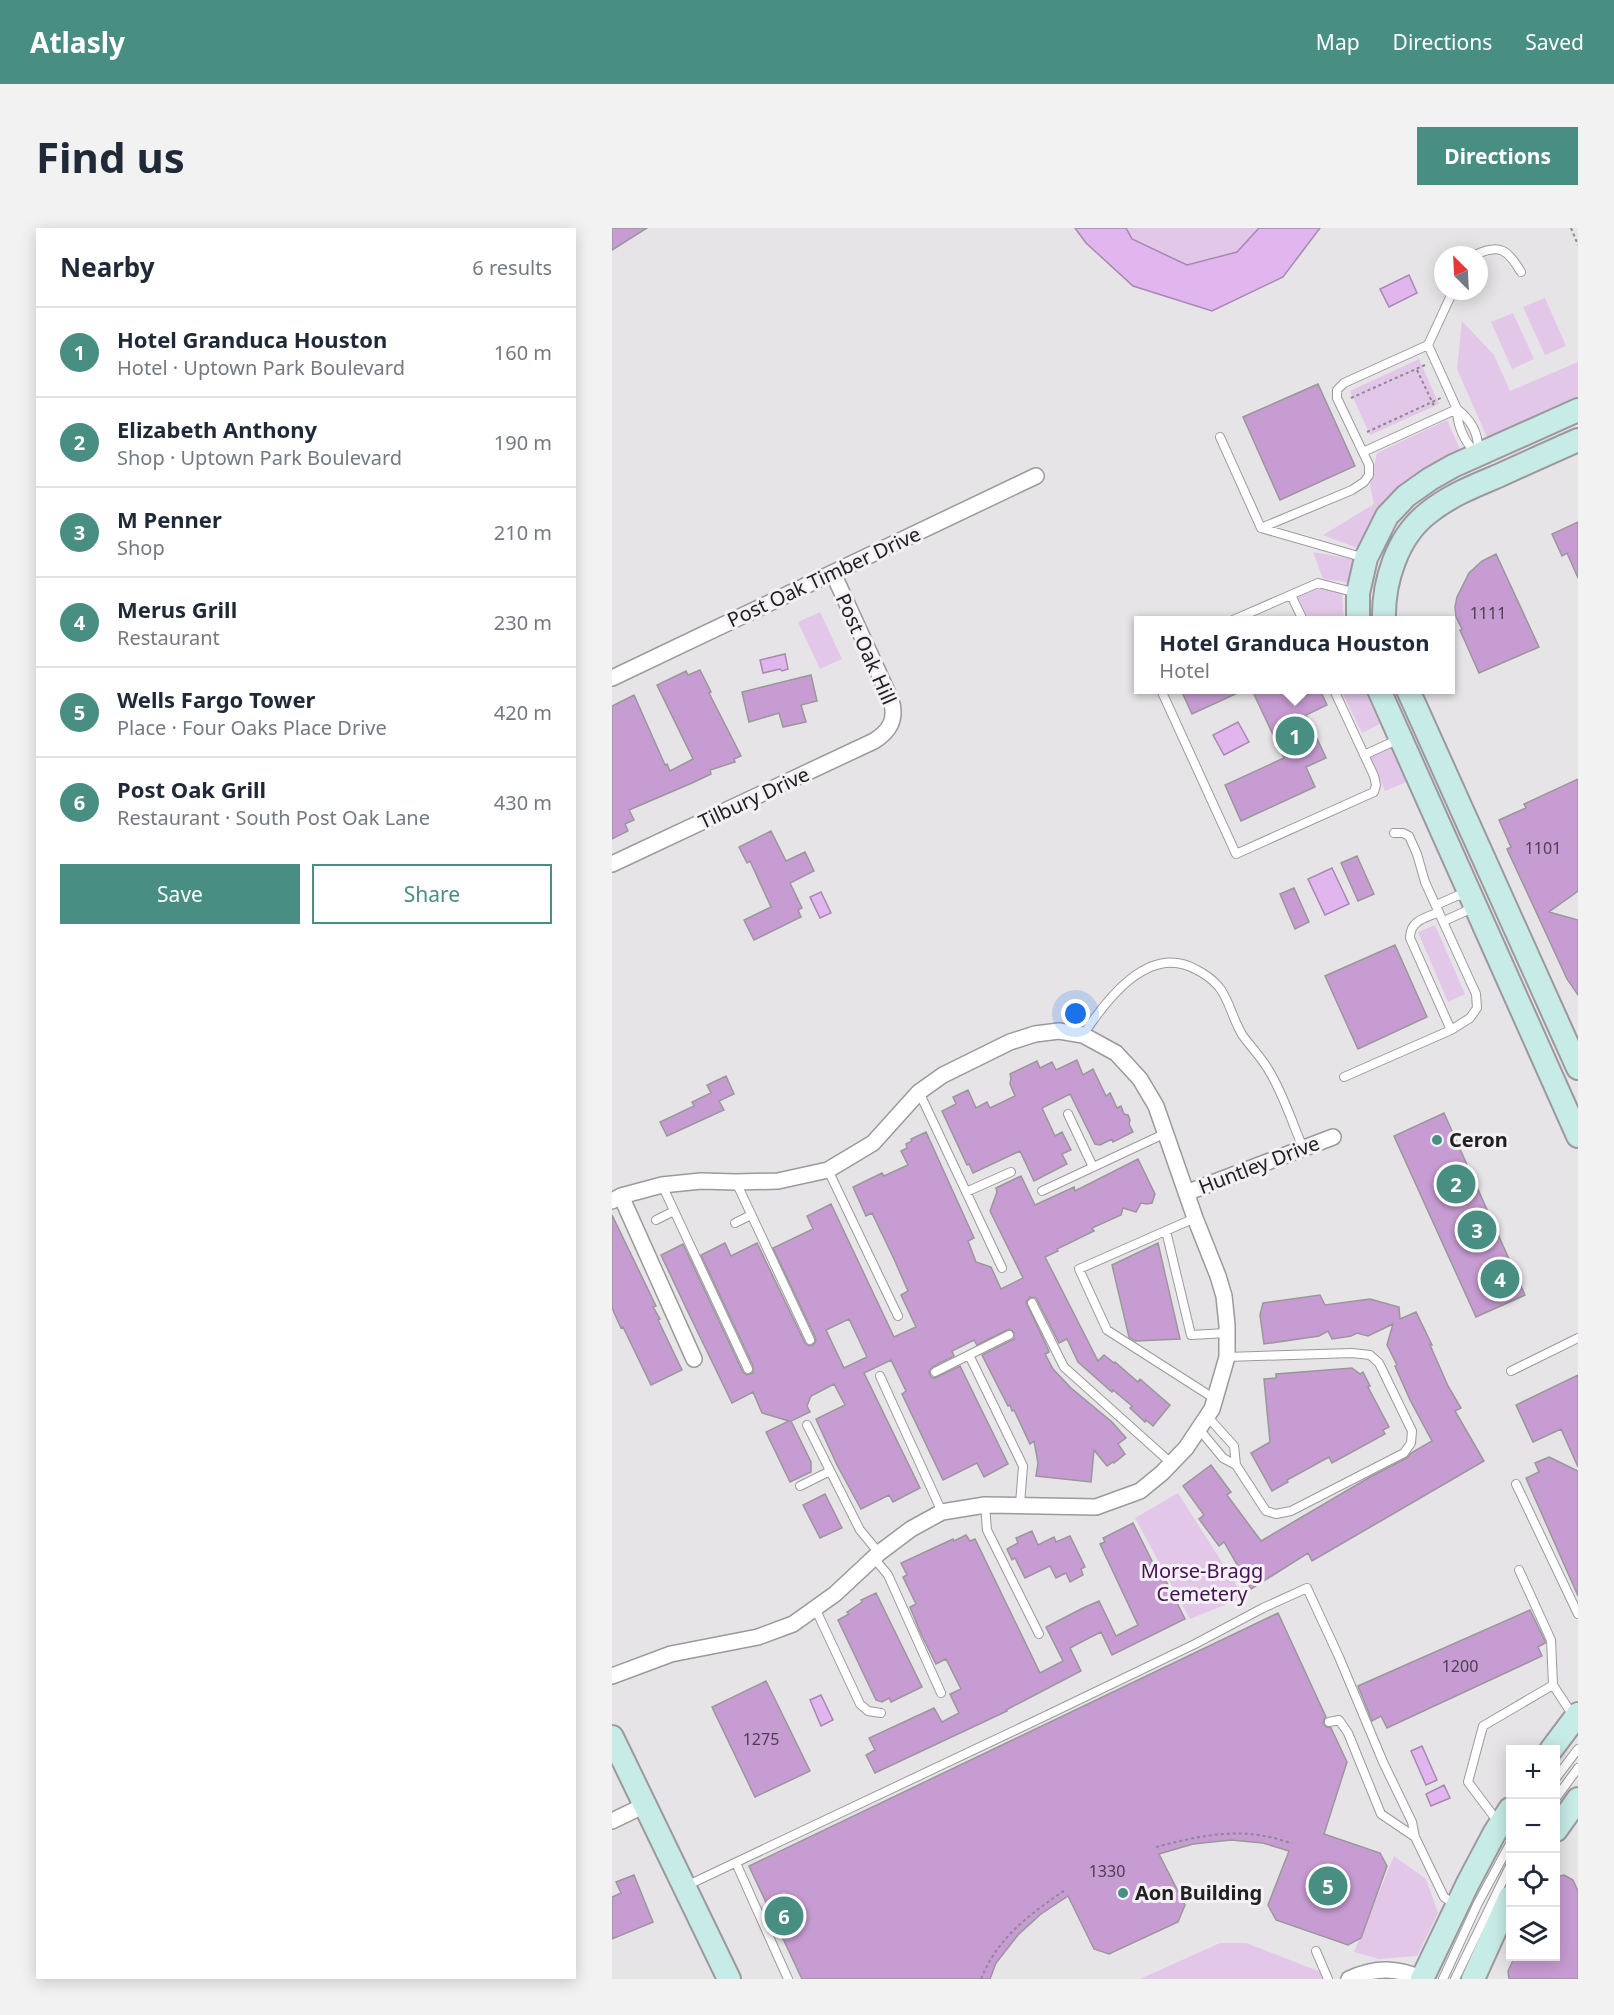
<!DOCTYPE html>
<html lang="en">
<head>
<meta charset="utf-8">
<style>
	:root { --surface:#fff; --page:#f2f2f3; --text:#1f2937; --muted:#747a83; --line:#e0e1e3; --accent:#498e83 }
	body { margin:0; font-family:"Noto Sans",sans-serif; background:var(--page); color:var(--text) }
	.controls { position:absolute; right:18px; bottom:18px; display:grid; overflow:hidden; border-radius:0px; box-shadow:0 3px 15px #0003 }
	.controls button { width:54px; height:54px; display:grid; place-items:center; padding:0; border:0; border-bottom:2px solid var(--line); background:var(--surface); color:var(--text); font:30px sans-serif }
	.compass { position:absolute; left:822px; top:18px; width:54px; height:54px; border-radius:50%; background:var(--surface); box-shadow:0 3px 15px #0003; rotate:336deg }
	.you { position:absolute; left:464px; top:786px; width:21px; height:21px; margin:-15px; border:4px solid #fff; border-radius:50%; background:#1a73e8; box-shadow:0 0 0 9px #1a73e833 }
	.badge { display:grid; place-items:center; width:39px; height:39px; border-radius:50%; background:var(--accent); color:#fff; font-size:20px; font-weight:700 }
	.pin { position:absolute; translate:-50% -50%; border:3px solid #fff; box-shadow:0 2px 6px #0006 }
	.popup { position:absolute; left:522px; top:388px; width:321px; height:78px; box-sizing:border-box; display:grid; place-content:center; border-radius:0px; background:var(--surface); filter:drop-shadow(0 2px 4px #0005); font-size:20px; white-space:nowrap; color:var(--muted) }
	.popup b { font-size:22px; color:var(--text) }
	.popup::after { content:''; position:absolute; left:50%; top:100%; margin-left:-12px; border:12px solid transparent; border-top-color:var(--surface) }
	.list { margin:0; padding:0; list-style:none }
	h2 { display:flex; justify-content:space-between; align-items:center; height:78px; margin:0; padding:0 24px; font-size:26px }
	h2 small { font-size:20px; font-weight:400; color:var(--muted) }
	.list li { display:grid; grid-template-columns:39px 1fr auto; gap:18px; align-items:center; box-sizing:border-box; height:90px; padding:0 24px; border-top:2px solid var(--line) }
	.list b { display:block; font-size:22px; white-space:nowrap }
	.list p { margin:0; font-size:20px; white-space:nowrap; color:var(--muted) }
	.list em { font-size:20px; font-style:normal; color:var(--muted) }
	.actions { display:flex; gap:12px; padding:18px 24px }
	.actions a { flex:1; padding:14px 0; border:2px solid var(--accent); border-radius:0px; text-align:center; font-size:21px; color:var(--accent) }
	.actions .main { background:var(--accent); color:#fff }
	.icon { flex:none; width:33px; height:33px; fill:none; stroke:currentColor; stroke-width:2; stroke-linecap:round; stroke-linejoin:round }
	.map { position:relative; flex:none; width:966px; height:1751px; overflow:hidden; border-radius:0px }
	header { display:flex; align-items:center; gap:36px; box-sizing:border-box; height:84px; padding:0 30px; background:var(--accent); color:#fff }
	header strong { font-size:28px }
	nav { display:flex; gap:33px; margin-inline-start:auto; font-size:21px }
	.intro { display:flex; align-items:center; justify-content:space-between; box-sizing:border-box; height:144px; padding:0 36px }
	h1 { margin:0; font-size:42px }
	.button { padding:15px 27px; border-radius:0px; background:var(--accent); color:#fff; font-size:21px; font-weight:700 }
	main { display:flex; gap:36px; padding:0 36px }
	aside { flex:1; background:var(--surface); border-radius:0px; box-shadow:0 3px 15px #0003 }
	.map>svg:first-child { display:block }
</style>
</head>
<body>
<header>
<strong>Atlasly</strong>
<nav><a>Map</a><a>Directions</a><a>Saved</a></nav>
</header>
<div class="intro"><h1>Find us</h1><a class="button">Directions</a></div>
<main>
<aside>
<h2>Nearby<small>6 results</small></h2>
<ul class="list">
<li><span class="badge">1</span><div><b>Hotel Granduca Houston</b><p>Hotel · Uptown Park Boulevard</p></div><em>160 m</em></li>
<li><span class="badge">2</span><div><b>Elizabeth Anthony</b><p>Shop · Uptown Park Boulevard</p></div><em>190 m</em></li>
<li><span class="badge">3</span><div><b>M Penner</b><p>Shop</p></div><em>210 m</em></li>
<li><span class="badge">4</span><div><b>Merus Grill</b><p>Restaurant</p></div><em>230 m</em></li>
<li><span class="badge">5</span><div><b>Wells Fargo Tower</b><p>Place · Four Oaks Place Drive</p></div><em>420 m</em></li>
<li><span class="badge">6</span><div><b>Post Oak Grill</b><p>Restaurant · South Post Oak Lane</p></div><em>430 m</em></li>
</ul>
<div class="actions"><a class="main">Save</a><a>Share</a></div>
</aside>
<div class="map">
<svg width="966" height="1751" viewBox="0 0 966 1751">
	<rect width="100%" height="100%" fill="#e7e4e8"/>
	<path fill="#e2c7e9" d="M513,0H647L625,24L574,37L520,11Z
		M933,70L954,118L933,127L911,79Z
		M901,85L922,131L900,141L879,94Z
		M850,93L882,127L898,163L966,134V174L877,214L845,141Z
		M807,131L827,176L758,207L738,163Z
		M835,192L850,226L748,321L711,307L762,276L758,257L765,225Z
		M701,324L747,332L740,355L711,351Z
		M710,359L730,366L732,392H697L686,369Z
		M208,384L230,431L208,441L186,394Z
		M729,462H752L768,496L750,505Z
		M783,515L799,552L773,563L757,527Z
		M823,697L853,766L836,774L806,704Z
		M566,1265L632,1369L578,1391L523,1290Z
		M782,1628L814,1651L826,1685L805,1728L767,1731L742,1724Z
		M608,1715H634L709,1744L712,1751H528Z"/>
	<path fill="#e1b5ed" stroke="#a788b0" stroke-width="1.5" d="M463,0H514L520,11L575,37L625,24L647,0H708L671,49L600,83L521,58L474,15Z
		M797,47L805,65L777,79L768,61Z
		M173,426L176,441L170,443L168,441L151,445L148,432Z
		M626,494L637,514L612,527L601,507Z
		M720,640L737,676L713,687L696,651Z
		M209,664L219,685L208,690L198,669Z
		M209,1467L221,1492L209,1498L198,1472Z
		M810,1518L825,1552L814,1557L799,1523Z
		M832,1557L838,1570L819,1578L814,1566Z"/>
	<path fill="#c79cd3" stroke="#9a979b" stroke-width="1.5" fill-rule="evenodd" d="M0,0H35L0,22Z
		M706,156L743,238L668,272L631,189Z
		M966,294V350L955,325L950,328L940,306Z
		M884,326L927,419L867,445L848,402L850,401L844,389L843,379L845,369L857,345L870,333Z
		M88,442L99,464L97,465L129,528L122,531L123,534L98,542L99,546L80,555L17,582L22,592L13,596L16,603L0,611V478L22,467L53,537L55,536L58,543L81,531L45,457L74,443L76,447Z
		M199,447L205,473L189,477L194,494L171,499L167,485L137,494L130,464Z
		M569,462H632L580,486Z
		M640,462H682L686,470L708,462L715,477L694,487L714,530L694,539L703,559L629,593L613,557L672,530Z
		M966,551V663L937,684L966,692V767L955,751L895,621L899,619L887,592L914,580L912,576Z
		M159,603L174,633L193,624L202,643L178,655L190,680L186,682L189,689L142,712L132,692L159,679L138,633L135,635L127,619Z
		M745,628L762,666L746,673L729,635Z
		M682,660L697,694L683,701L668,666Z
		M783,717L815,789L746,821L713,748Z
		M465,832L471,847L481,841L494,868L498,865L505,880L509,878L512,886L516,887L518,892L517,896L521,904L501,914L500,911L488,917L483,916L458,866L430,880L443,908L450,904L459,922L450,926L455,936L422,953L408,923L361,945L357,936L355,937L330,883L344,876L341,869L356,862L364,880L375,874L378,880L403,868L398,856L399,850L398,846L425,833L428,840L440,834L444,842Z
		M114,848L122,866L107,873L112,882L55,908L48,894L82,878L80,874L99,865L95,857Z
		M832,885L913,1067L864,1089L782,908Z
		M314,904L362,1010L356,1013L364,1034L379,1039L389,1061L411,1050L378,983L385,964L384,960L409,948L423,977L462,959L463,963L526,931L543,966L540,975L535,976L529,975L524,984L511,980L509,987L480,1000L482,1003L445,1021L446,1023L433,1029L486,1133L492,1127L502,1135L503,1134L526,1154L528,1151L558,1177L541,1198L534,1192L533,1194L518,1180L520,1178L501,1162L500,1164L466,1134L455,1111L447,1115L424,1070L418,1069L414,1074L436,1121L437,1124L433,1126L441,1141L459,1160L500,1194L514,1210L506,1216L513,1226L502,1235L501,1234L495,1238L482,1222L479,1254L424,1248L426,1235L422,1213L418,1216L402,1182L400,1183L398,1177L396,1178L370,1127L402,1111V1104L397,1101L365,1117L362,1112L340,1123L342,1128L320,1139L317,1144L319,1149L323,1150L348,1138L396,1236L372,1249L365,1235L331,1252L290,1166L294,1163L279,1132L252,1145L308,1260L281,1274L277,1267L249,1281L225,1237L204,1191L233,1177L222,1156L199,1168L195,1178L198,1184L179,1193L199,1234V1244L178,1254L154,1204L177,1193L150,1185L141,1164L120,1175L76,1084L49,1027L71,1016L131,1144L135,1147L141,1145V1138L89,1027L113,1015L119,1028L145,1015L193,1115L197,1118L201,1117L204,1113L203,1109L161,1020L201,1001L195,988L219,976L282,1109L304,1099L289,1067L296,1063L282,1031L260,985L254,988L241,959L270,945L272,948L296,937L289,923L295,920L294,916L300,913L299,911ZM237,1091L255,1129L232,1140L214,1102Z
		M0,987L44,1078L41,1079L48,1091L46,1092L70,1142L39,1157L11,1099L9,1100L0,1080Z
		M546,1015L568,1111L523,1113L517,1109L500,1037Z
		M708,1067L713,1077L758,1071L787,1079L788,1091L804,1084L820,1117H818L836,1158L849,1180L843,1183L872,1233L700,1333L696,1325L639,1361L612,1314L607,1318L587,1291L592,1287L571,1258L599,1237L619,1264L615,1267L649,1313L758,1249L795,1230L799,1225L820,1213L798,1172L783,1138L785,1137L775,1117L781,1096L756,1108L745,1105L739,1108L720,1111L716,1103L707,1108L652,1116L648,1087L651,1075Z
		M740,1140L748,1146L751,1144L758,1158L756,1159L777,1199L771,1202L773,1206L720,1235L717,1229L675,1252L676,1254L660,1263L639,1225L658,1214L652,1151L664,1150V1146Z
		M966,1147V1239L949,1201L921,1214L904,1177Z
		M937,1229L966,1243V1368L914,1250L927,1244L923,1235Z
		M213,1266L230,1300L208,1310L191,1277Z
		M521,1295L542,1337L545,1335L573,1391L500,1427L489,1404L477,1410L458,1420L469,1443L394,1482L395,1483L263,1545L254,1527L263,1522L257,1510L322,1480L330,1494L347,1485L338,1466L349,1461L334,1431L324,1436L309,1406L298,1379L304,1376L291,1349L295,1347L289,1335L341,1311L342,1313L354,1307L358,1313L363,1311L428,1445L451,1433L434,1399L471,1380L487,1373L504,1408L526,1397L488,1316L493,1314L491,1310Z
		M420,1303L426,1317L442,1309L444,1314L458,1308L473,1339L469,1341L471,1347L458,1354L454,1345L444,1350L438,1338L413,1350L403,1330L400,1332L395,1321L406,1315L404,1310Z
		M264,1365L310,1459L279,1474L277,1470L270,1474L264,1472L226,1392L237,1386L235,1384L250,1374L249,1372Z
		M918,1382L933,1413V1415L926,1419L930,1428L775,1500L769,1488L760,1493L746,1458Z
		M666,1385L714,1489L712,1492L711,1496L715,1499L719,1500L735,1534L712,1606L768,1625L775,1638L749,1710L736,1717L664,1692L656,1677L677,1623L651,1615L619,1612L581,1616L547,1626L573,1677L566,1694L497,1726L482,1721L456,1668L429,1686L406,1707L384,1735L378,1751H190L137,1638Z
		M154,1453L198,1543L143,1569L100,1479Z
		M22,1647L41,1694L0,1711V1669L9,1665L4,1654Z
		M952,1647L961,1652L966,1663V1751H897L896,1743L903,1728H944V1649Z"/>
	<g fill="none" stroke-linecap="round" stroke-linejoin="round">
		<g stroke="#9c999d" stroke-width="10">
			<path id="lane" d="M863,27C888,15 896,22 909,44
				M816,117L845,181C845,197 852,213 863,224
				M845,181C859,192 867,206 866,223
				M608,209L649,300L753,330
				M751,224L845,181
				M649,300L740,262L752,254L757,247V237L725,170V162L732,155L816,117L841,63
				M679,367L691,392
				M621,392L706,355L745,365
				M549,462L624,626L762,564L764,557L762,548L722,462
				M752,527L787,511
				M824,677L847,667L853,669
				M827,684C814,690 798,692 798,710L839,802
				M832,693L854,683L858,676
				M471,807C494,772 537,714 585,742C593,746 601,752 607,759C618,773 621,793 631,808C639,819 649,829 656,841C671,865 680,894 691,920
				M732,849L839,802L858,790L865,780L864,766L813,654L805,626L797,608L791,605H782
				M307,864L390,1040
				M456,886L481,939
				M216,942L286,1088
				M124,954L198,1112
				M50,957L136,1141
				M430,963L554,905
				M354,964L399,944
				M583,990L467,1041L495,1102L603,1171
				M44,992L62,983
				M123,995L139,987
				M554,1003L579,1107L615,1105
				M420,1075L452,1139L559,1235
				M357,1127L411,1238L408,1276
				M899,1143L966,1110
				M323,1144L397,1107
				M268,1148L330,1284
				M595,1188L622,1218L624,1237L654,1283L664,1286L679,1283L792,1225L799,1215L800,1203L767,1135L758,1127L740,1125L615,1129
				M195,1197L248,1302L267,1325
				M587,1201L611,1230L624,1237
				M904,1256L966,1386
				M188,1258L218,1243
				M373,1277L375,1302L427,1406
				M262,1330L276,1347L329,1465
				M907,1342L939,1412L941,1457L962,1489
				M203,1380L248,1476L256,1483L269,1485
				M717,1494L727,1492L736,1505L769,1586L803,1609L832,1669L842,1676
				M944,1550L966,1521
				M944,1570L966,1540
				M886,1594L856,1554L871,1498L941,1457
				M124,1635L176,1751
				M74,1658L427,1491L583,1416L651,1380L695,1360L727,1429L771,1534L800,1594L803,1609
				M704,1723L716,1751
				M831,1751L866,1675L898,1616
				M843,1751L898,1638"/>
		</g>
		<g stroke="#9c999d" stroke-width="18">
			<path id="street" d="M0,450L424,248
				M0,636L262,513C278,503 285,491 279,472L221,345
				M574,965L721,909
				M9,968L82,1131
				M0,973L9,968L50,957L89,953L124,954L166,953L216,942L261,915L307,864L331,847L398,814L423,806L447,803L471,807L504,825L528,851L544,878L583,990L606,1048L612,1068L615,1097V1129L600,1181L574,1220L550,1245L528,1263L484,1279L373,1277L330,1284L299,1301L267,1325L223,1366L181,1396L146,1409L59,1426L0,1448
				M0,1593L33,1577
				M737,1751C765,1738 785,1740 812,1751"/>
		</g>
		<g stroke="#9c999d" stroke-width="26">
			<path id="secondary" d="M746,392V365L754,330L775,288L794,268L818,251L841,238L966,182
				M772,392C771,354 785,309 816,285C837,268 862,258 886,248C912,236 939,224 966,212
				M767,462L966,908
				M796,462L966,840
				M0,1509L117,1751
				M939,1522L966,1486
				M944,1602L966,1571
				M810,1751L856,1655L883,1604L898,1581
				M861,1751L898,1669"/>
		</g>
		<path stroke="#8b898c" stroke-width="2" stroke-dasharray="3 3" stroke-linecap="butt" d="M959,0L966,17
			M805,142L823,180
			M739,170L813,137
			M755,204L829,170
			M544,1619C579,1610 616,1601 652,1608C661,1609 671,1613 680,1615
			M369,1751C386,1709 417,1687 453,1662"/>
		<use href="#lane" stroke="#fff" stroke-width="8"/>
		<use href="#street" stroke="#fff" stroke-width="15"/>
		<use href="#secondary" stroke="#c7ebe6" stroke-width="22"/>
	</g>
	<g fill="#498e83" stroke="#f4f1f5" stroke-width="2">
		<circle cx="825" cy="912" r="6"/>
		<circle cx="511" cy="1665" r="6"/>
	</g>
	<g text-anchor="middle" stroke-width="6" stroke-linejoin="round" paint-order="stroke">
		<g font-size="16" fill="#4a3f4e">
			<text x="876" y="391">1111</text>
			<text x="931" y="626">1101</text>
			<text x="848" y="1444">1200</text>
			<text x="149" y="1517">1275</text>
			<text x="495" y="1649">1330</text>
		</g>
		<g font-size="20" fill="#212022" stroke="#f4f1f5">
			<text transform="translate(212 349) rotate(-25)" y="7">Post Oak Timber Drive</text>
			<text transform="translate(254 421) rotate(66)" y="7">Post Oak Hill</text>
			<text transform="translate(142 570) rotate(-25)" y="7">Tilbury Drive</text>
			<text transform="translate(647 937) rotate(-21)" y="7">Huntley Drive</text>
		</g>
		<g font-size="20" font-weight="bold" fill="#212022" stroke="#f4f1f5" text-anchor="start">
			<text x="837" y="919">Ceron</text>
			<text x="523" y="1672">Aon Building</text>
		</g>
		<g font-size="20" fill="#461154" stroke="#f4f1f5">
			<text x="590" y="1350">Morse-Bragg<tspan x="590" dy="23">Cemetery</tspan></text>
		</g>
	</g>
</svg>
<div class="controls">
<button>+</button>
<button>−</button>
<button><svg class="icon" aria-label="locate" viewBox="0 0 24 24"><circle cx="12" cy="12" r="6"/><path d="M12 2v4M12 18v4M2 12h4M18 12h4"/></svg></button>
<button><svg class="icon" aria-label="layers" viewBox="0 0 24 24"><path d="M12 4l9 5-9 5-9-5zM3 14l9 5 9-5"/></svg></button>
</div>
<svg class="compass" viewBox="-18 -18 36 36"><path d="M0-13l5 13h-10z" fill="#e53935"/><path d="M0 13l5-13h-10z" fill="#747a83"/></svg>
<div class="you"></div>
<div class="pin badge" style="left:683px;top:508px">1</div>
<div class="popup"><b>Hotel Granduca Houston</b>Hotel</div>
<div class="pin badge" style="left:844px;top:956px">2</div>
<div class="pin badge" style="left:865px;top:1002px">3</div>
<div class="pin badge" style="left:888px;top:1051px">4</div>
<div class="pin badge" style="left:716px;top:1658px">5</div>
<div class="pin badge" style="left:172px;top:1688px">6</div>
</div>
</main>
</body>
</html>
